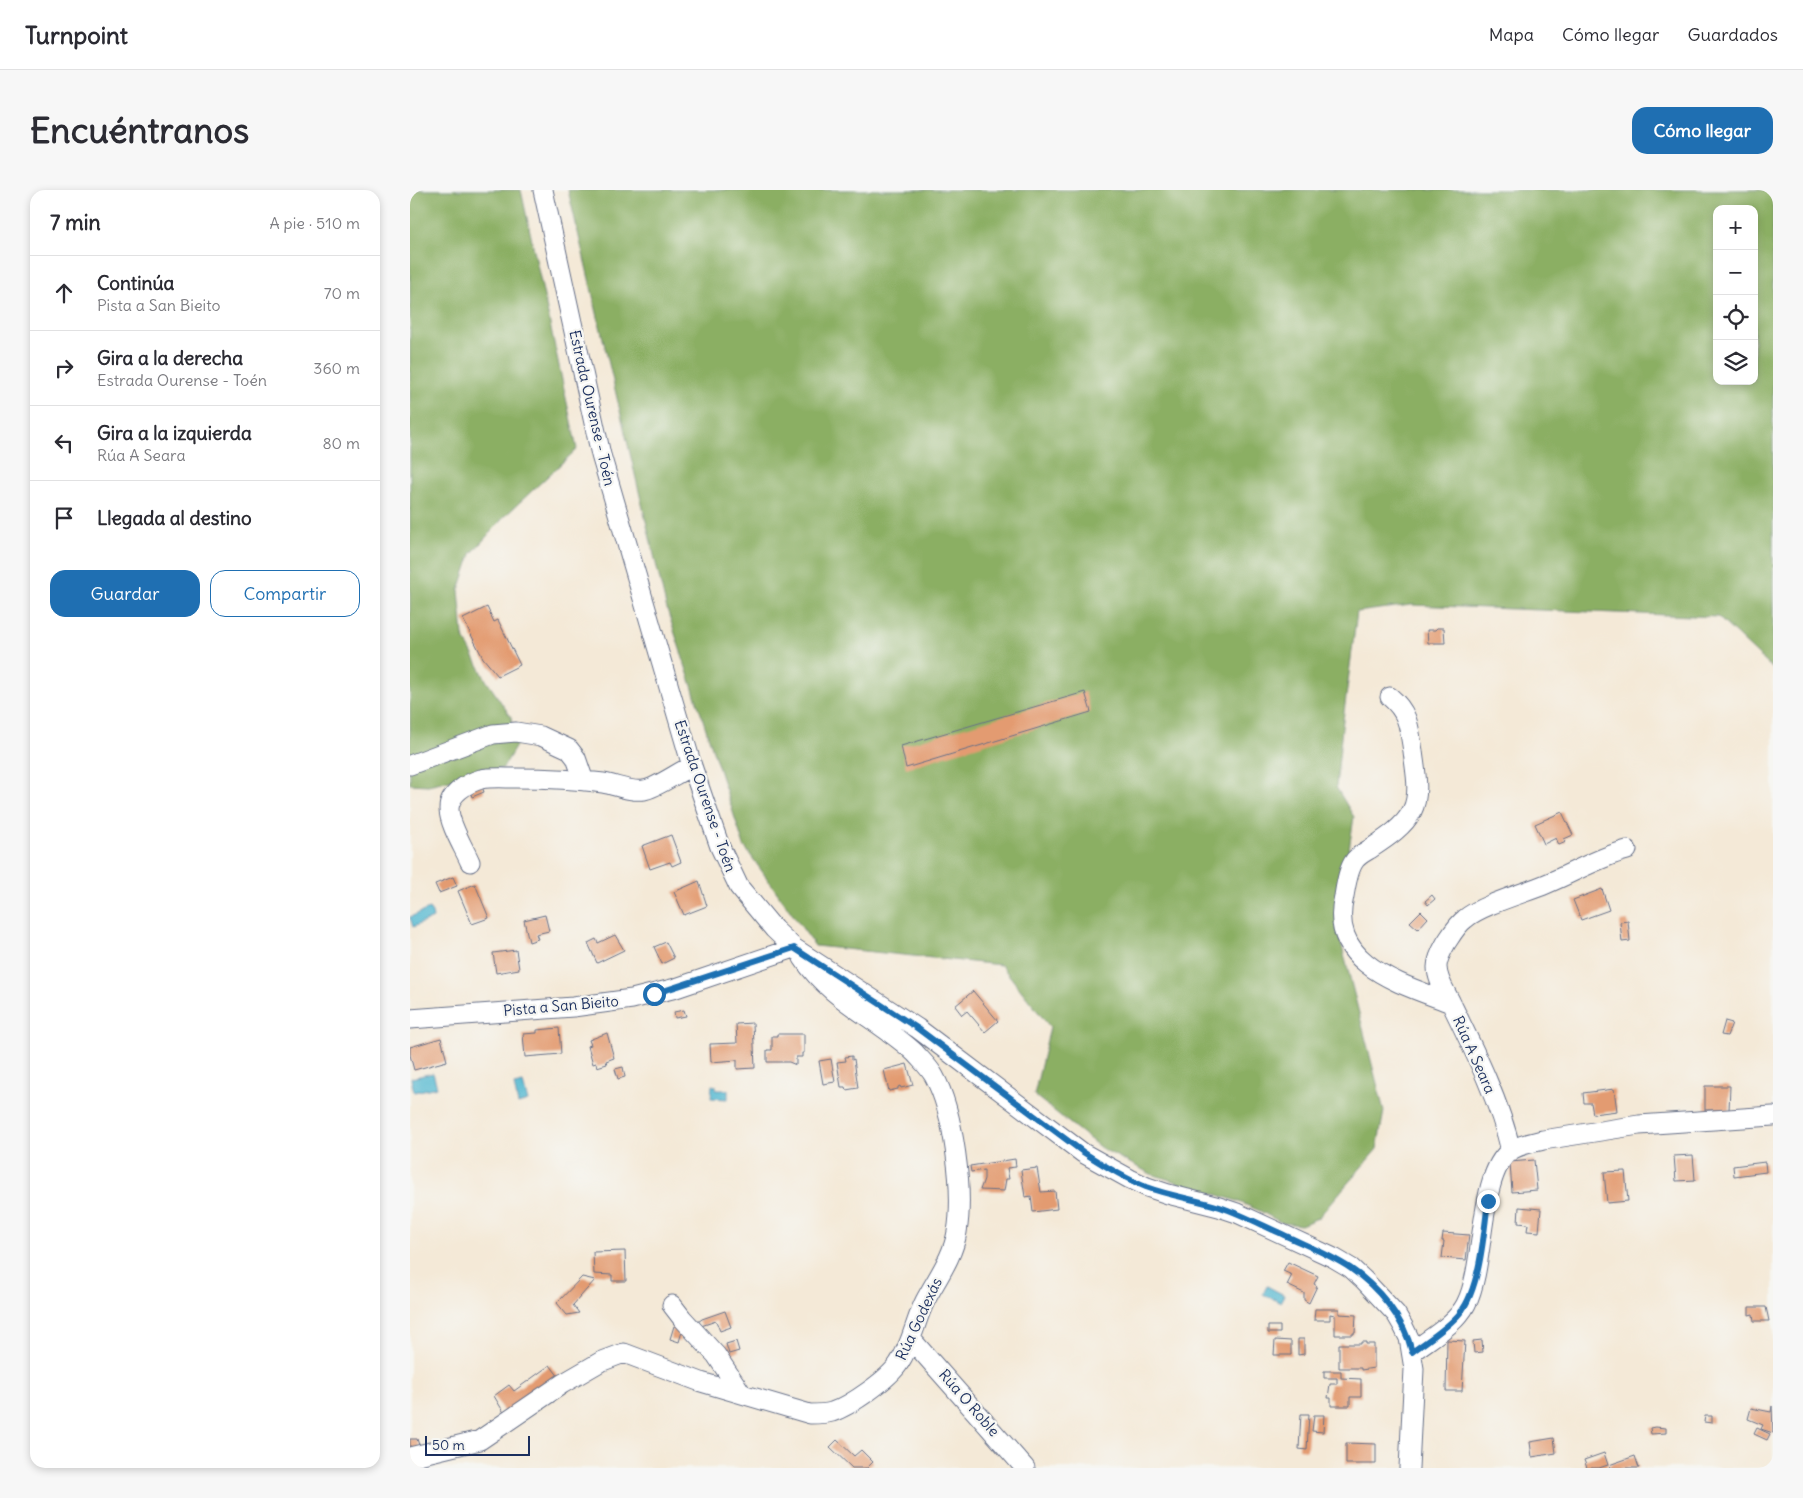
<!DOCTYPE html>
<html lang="es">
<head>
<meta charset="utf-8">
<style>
	:root { --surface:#fff; --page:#f7f7f7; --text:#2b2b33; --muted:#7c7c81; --line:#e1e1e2; --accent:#1f6fb2 }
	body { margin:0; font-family:Delius,sans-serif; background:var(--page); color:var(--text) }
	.controls { position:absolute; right:15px; top:15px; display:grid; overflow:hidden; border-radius:10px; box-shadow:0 2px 8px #0003 }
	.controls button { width:45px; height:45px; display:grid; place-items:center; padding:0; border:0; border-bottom:1px solid var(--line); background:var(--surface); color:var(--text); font:25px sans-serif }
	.scale { position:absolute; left:15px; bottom:12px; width:105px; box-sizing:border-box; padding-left:5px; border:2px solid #1b2f5e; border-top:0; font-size:14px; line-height:18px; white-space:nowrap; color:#1b2f5e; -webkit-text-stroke:4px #f6f6f2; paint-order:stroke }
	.stop { position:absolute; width:15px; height:15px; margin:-11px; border:4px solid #1f6fb2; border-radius:50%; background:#fff }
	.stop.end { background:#1f6fb2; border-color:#fff; box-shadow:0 1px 5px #0008 }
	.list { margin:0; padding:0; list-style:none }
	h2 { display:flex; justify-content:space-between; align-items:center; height:65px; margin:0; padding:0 20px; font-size:21px }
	h2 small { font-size:16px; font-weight:400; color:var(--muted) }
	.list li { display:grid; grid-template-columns:32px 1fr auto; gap:15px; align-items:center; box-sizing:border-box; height:75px; padding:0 20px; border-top:1px solid var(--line) }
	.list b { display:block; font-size:19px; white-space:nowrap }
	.list p { margin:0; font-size:16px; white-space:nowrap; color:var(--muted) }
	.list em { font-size:16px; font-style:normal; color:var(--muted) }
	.actions { display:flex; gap:10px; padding:15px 20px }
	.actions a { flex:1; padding:11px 0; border:1px solid var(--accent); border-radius:15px; text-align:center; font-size:18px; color:var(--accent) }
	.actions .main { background:var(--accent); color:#fff }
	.icon { flex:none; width:28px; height:28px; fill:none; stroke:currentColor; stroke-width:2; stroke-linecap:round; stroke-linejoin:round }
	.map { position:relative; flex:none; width:1363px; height:1278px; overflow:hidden; border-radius:15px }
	header { display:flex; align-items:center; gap:30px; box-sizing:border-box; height:70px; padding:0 25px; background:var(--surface); border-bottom:1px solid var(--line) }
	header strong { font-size:24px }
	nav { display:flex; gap:28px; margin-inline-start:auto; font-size:18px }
	.intro { display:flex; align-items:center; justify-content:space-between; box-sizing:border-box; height:120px; padding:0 30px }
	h1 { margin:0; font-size:35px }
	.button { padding:12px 22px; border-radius:15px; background:var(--accent); color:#fff; font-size:18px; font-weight:700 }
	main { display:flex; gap:30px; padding:0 30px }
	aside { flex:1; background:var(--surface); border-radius:15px; box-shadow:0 2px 8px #0003 }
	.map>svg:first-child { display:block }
</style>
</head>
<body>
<header>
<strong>Turnpoint</strong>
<nav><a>Mapa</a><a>Cómo llegar</a><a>Guardados</a></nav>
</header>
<div class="intro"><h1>Encuéntranos</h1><a class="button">Cómo llegar</a></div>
<main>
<aside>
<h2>7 min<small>A pie · 510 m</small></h2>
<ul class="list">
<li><svg class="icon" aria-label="ahead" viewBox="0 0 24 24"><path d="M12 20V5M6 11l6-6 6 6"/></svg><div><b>Continúa</b><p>Pista a San Bieito</p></div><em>70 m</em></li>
<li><svg class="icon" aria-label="right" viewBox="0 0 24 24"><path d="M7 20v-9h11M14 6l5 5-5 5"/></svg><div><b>Gira a la derecha</b><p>Estrada Ourense - Toén</p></div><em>360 m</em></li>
<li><svg class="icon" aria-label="left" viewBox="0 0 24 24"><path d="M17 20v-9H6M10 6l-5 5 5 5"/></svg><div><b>Gira a la izquierda</b><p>Rúa A Seara</p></div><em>80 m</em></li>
<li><svg class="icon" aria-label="arrive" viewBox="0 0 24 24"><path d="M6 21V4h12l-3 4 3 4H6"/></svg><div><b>Llegada al destino</b></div></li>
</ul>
<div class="actions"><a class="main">Guardar</a><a>Compartir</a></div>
</aside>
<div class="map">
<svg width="1363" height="1278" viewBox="0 0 1363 1278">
	<rect width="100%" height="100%" fill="#f6f6f2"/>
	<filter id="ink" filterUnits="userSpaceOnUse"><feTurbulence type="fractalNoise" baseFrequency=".02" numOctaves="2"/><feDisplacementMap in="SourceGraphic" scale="10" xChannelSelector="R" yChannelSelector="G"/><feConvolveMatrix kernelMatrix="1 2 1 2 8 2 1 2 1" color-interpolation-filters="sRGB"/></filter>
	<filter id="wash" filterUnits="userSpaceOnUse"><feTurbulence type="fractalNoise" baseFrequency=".0096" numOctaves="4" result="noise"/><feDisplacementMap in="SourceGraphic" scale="20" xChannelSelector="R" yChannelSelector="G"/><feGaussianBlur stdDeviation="1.12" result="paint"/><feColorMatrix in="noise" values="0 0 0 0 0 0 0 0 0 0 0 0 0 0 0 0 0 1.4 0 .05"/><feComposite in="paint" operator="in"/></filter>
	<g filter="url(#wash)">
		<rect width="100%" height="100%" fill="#f4e9d7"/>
		<path fill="#8baf64" stroke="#536f61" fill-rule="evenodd" d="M0,0H111L167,259L95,326L61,364L49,400L53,446L76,490L101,527L107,554L93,578L18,595L0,594Z
			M158,0H1363V479L1308,427L1001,415L947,422L932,538L926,597L944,627L927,737L974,921L967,959L908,1028L891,1035L872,1033L850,1021L827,1011L741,984L691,958L624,905L640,837L591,775L405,756L334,656L256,416ZM1307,19H1344V191H1307Z"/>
		<path fill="#52b8d0" stroke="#367497" d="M19,719L22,723L23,728L3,737L0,727Z
			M23,883L27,897L4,902L1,888Z
			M113,893L118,911L108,914L104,895Z
			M302,895L306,896V900H318V909L301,908Z
			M857,1096L874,1105L870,1112L853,1104Z"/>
		<g id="blocks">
			<path fill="#e39b71" d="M77,417L84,432L88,430L110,475L88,486L73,468L53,429Z
				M1027,438H1034L1035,453H1018L1017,440H1025Z
				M675,502L681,522L496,578L491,556Z
				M71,594L74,602L62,607L59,598Z
				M1152,622L1163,645L1154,649L1156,652L1149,655L1146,648L1134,654L1125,634Z
				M261,645L271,672L262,676L260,672L240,679L232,656Z
				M43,687L47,696L29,703L25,694Z
				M289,691L297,716L274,725L264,702Z
				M65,694L79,728L62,734L48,701Z
				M1192,699L1199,720L1171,730L1163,710Z
				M1022,705L1025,709L1018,715L1015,711Z
				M1011,721L1018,728L1008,739L1000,732Z
				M135,725L139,741L126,744L128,749L119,752L114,730Z
				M1218,731L1220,751L1212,752L1210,732Z
				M205,745L214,760L187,773L178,753L186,749L188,753Z
				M256,752L264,768L252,774L244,757Z
				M106,760L109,779L86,783L83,763Z
				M563,801L588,831L575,842L557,821L552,825L545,816Z
				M274,820L276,826L265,828L264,822Z
				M1315,831L1322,833L1317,846L1311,845Z
				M343,833L345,878L327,879V870L301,872L300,854L327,853L326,834Z
				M149,838L151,864L115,867L113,844L127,843V840Z
				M197,843L204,868L196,871L197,874L187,877L186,873L183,874L178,856L181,855L179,850Z
				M367,844H394V863H392V867H386V875L379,872H357V860H362V846H367Z
				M31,848L37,871L4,880L0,865V857Z
				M442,866V870L444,869L448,898L436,900L435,897H431L427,872L436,871L435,867Z
				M421,869L425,892L413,894L409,871Z
				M497,874L503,895L491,898L490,896L488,897V899L479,901L474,880Z
				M213,877L215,887L208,889L205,879Z
				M1295,896H1320L1319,920H1295Z
				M1204,899L1207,921L1183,924L1181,913H1174L1173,903Z
				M1283,965L1285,990L1266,991L1264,966Z
				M605,969L606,977L597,978L599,989H596L594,1001L570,1000L574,989V980L561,982L560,976Z
				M1124,970L1127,1000L1102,1002L1100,972Z
				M1355,972L1356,982L1324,986L1323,976Z
				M627,978L631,1002L645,1001L647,1019L623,1022L621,1006L615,1007L611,980Z
				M1215,981L1218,1011L1197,1013L1194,982Z
				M1109,1017L1131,1019L1129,1042L1117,1041L1118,1034L1108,1033Z
				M1033,1043L1059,1045L1056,1070L1032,1068L1034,1051H1032Z
				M215,1061L216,1091H202V1085L184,1084L183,1062Z
				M878,1072L908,1086L904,1094L907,1096L899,1113L894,1110V1103L877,1095L882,1085L873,1081Z
				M172,1087L185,1090L163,1115L169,1123L157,1125L147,1113Z
				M1339,1117H1356L1359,1131H1344L1343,1124L1339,1125Z
				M905,1119H929V1124L946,1125L945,1143H943V1145H925V1125L920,1124V1130H904Z
				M315,1121L321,1137L310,1141L306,1131L291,1136L288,1132L292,1129Z
				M264,1136L273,1138L269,1152L260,1149Z
				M858,1136H870V1143H858Z
				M888,1149H894V1164L888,1165Z
				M865,1150L881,1151V1165H864Z
				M1037,1150L1055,1151L1052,1201H1036Z
				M1072,1150L1073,1162L1064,1163L1063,1151Z
				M326,1151L329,1161L319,1164L316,1154Z
				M951,1152H956V1154H964V1178L951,1180V1178H929V1154H951Z
				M140,1175L149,1187L96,1226L84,1206L99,1195L104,1201Z
				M914,1181H931V1188L951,1189V1207H940V1216H921V1208H918L920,1194H927V1188H914Z
				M1362,1216L1363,1243L1351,1239L1353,1235L1338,1229L1341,1218L1361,1222Z
				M891,1224H899L897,1260L889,1259Z
				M904,1225H914L913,1242L902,1241Z
				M1295,1226H1302V1233L1294,1232Z
				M1245,1237L1256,1238V1243L1241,1244L1240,1238Z
				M1347,1238L1360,1244L1357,1250L1344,1244Z
				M1144,1248L1146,1263L1122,1267L1120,1252Z
				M0,1249H7L10,1258L0,1261Z
				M427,1250L444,1266L451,1260L463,1272L457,1278H442L420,1257Z
				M936,1253L966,1254V1274H936Z
				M1194,1263L1198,1275L1189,1278H1177L1174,1270Z
				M1225,1266L1229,1278H1200L1199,1275Z"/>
		</g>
	</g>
	<g filter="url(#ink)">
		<use href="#blocks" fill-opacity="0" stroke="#677088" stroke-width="1"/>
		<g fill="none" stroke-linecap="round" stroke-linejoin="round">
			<g stroke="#677088" stroke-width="21">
				<path id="minor" d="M133,0L191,265L282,576L310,657L329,697L364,739L384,758L507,838L673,963L720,989L737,997L758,1004L809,1017L827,1023L924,1068L941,1078L954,1090L986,1124L993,1136L999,1148L1004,1179L999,1278
					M980,507C999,523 999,538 1003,561C1005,580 1011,603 1002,621C994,637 975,649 960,659C955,662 949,665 945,670C938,679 936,695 934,706C917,775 992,794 1041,813C1063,858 1090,912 1101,961
					M0,575L83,544L106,542L131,546L159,559L166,568L174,591
					M60,672C54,658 39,634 39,619C39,604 57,593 71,589C81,587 94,588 105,588C134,588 164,589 193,593C206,595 220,602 234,600C247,598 268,582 282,576
					M1041,813C1036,802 1027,790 1027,777C1027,769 1032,760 1036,753C1042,744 1047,735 1055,729C1071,715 1115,703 1136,694C1163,683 1189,667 1217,660
					M0,829L163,817L222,809L266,798L384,758
					M262,1115L272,1128L306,1165L332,1204
					M501,1149L615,1278
					M1002,1162C1020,1148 1046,1134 1056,1114C1076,1075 1068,985 1100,961C1110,954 1122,953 1133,950L1229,935L1363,926
					M0,1267L70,1250L152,1194L190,1172L214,1163L291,1192L400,1224C408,1224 415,1224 422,1222C440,1216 479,1189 489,1173C502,1154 505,1131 515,1111C527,1088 543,1067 547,1042C554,1002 544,922 524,886C519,877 512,871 505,863C470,830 419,809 393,768"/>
			</g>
			<use href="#minor" stroke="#fff" stroke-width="19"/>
		</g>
	</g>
	<g fill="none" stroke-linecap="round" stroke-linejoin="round" filter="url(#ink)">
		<path stroke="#1f6fb2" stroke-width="6" d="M244,804L384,758L507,838L673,962C693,975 714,988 736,997C760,1006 785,1009 810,1017C831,1024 852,1035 872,1044C895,1055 919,1064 940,1078C968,1097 994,1128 1002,1162C1018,1150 1038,1138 1050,1123C1070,1099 1074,1042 1078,1011"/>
	</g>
	<g text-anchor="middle" stroke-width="4.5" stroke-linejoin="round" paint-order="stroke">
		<g font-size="15" fill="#1b2f5e" stroke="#f6f6f2">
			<text transform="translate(182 218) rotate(77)" y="5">Estrada Ourense - Toén</text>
			<text transform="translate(295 606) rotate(71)" y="5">Estrada Ourense - Toén</text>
			<text transform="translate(151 816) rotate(-5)" y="5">Pista a San Bieito</text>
			<text transform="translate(1064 865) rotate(66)" y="5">Rúa A Seara</text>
			<text transform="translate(509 1129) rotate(-65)" y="5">Rúa Godexás</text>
			<text transform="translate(559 1213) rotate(49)" y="5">Rúa O Roble</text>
		</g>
	</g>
</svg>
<div class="controls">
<button>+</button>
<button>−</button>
<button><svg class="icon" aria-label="locate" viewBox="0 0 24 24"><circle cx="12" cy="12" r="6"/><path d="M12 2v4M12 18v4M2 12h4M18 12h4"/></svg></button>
<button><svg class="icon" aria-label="layers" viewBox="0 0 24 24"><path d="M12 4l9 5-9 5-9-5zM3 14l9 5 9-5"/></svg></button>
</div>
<div class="scale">50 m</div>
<div class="stop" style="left:244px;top:804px"></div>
<div class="stop end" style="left:1078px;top:1011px"></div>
</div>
</main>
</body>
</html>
